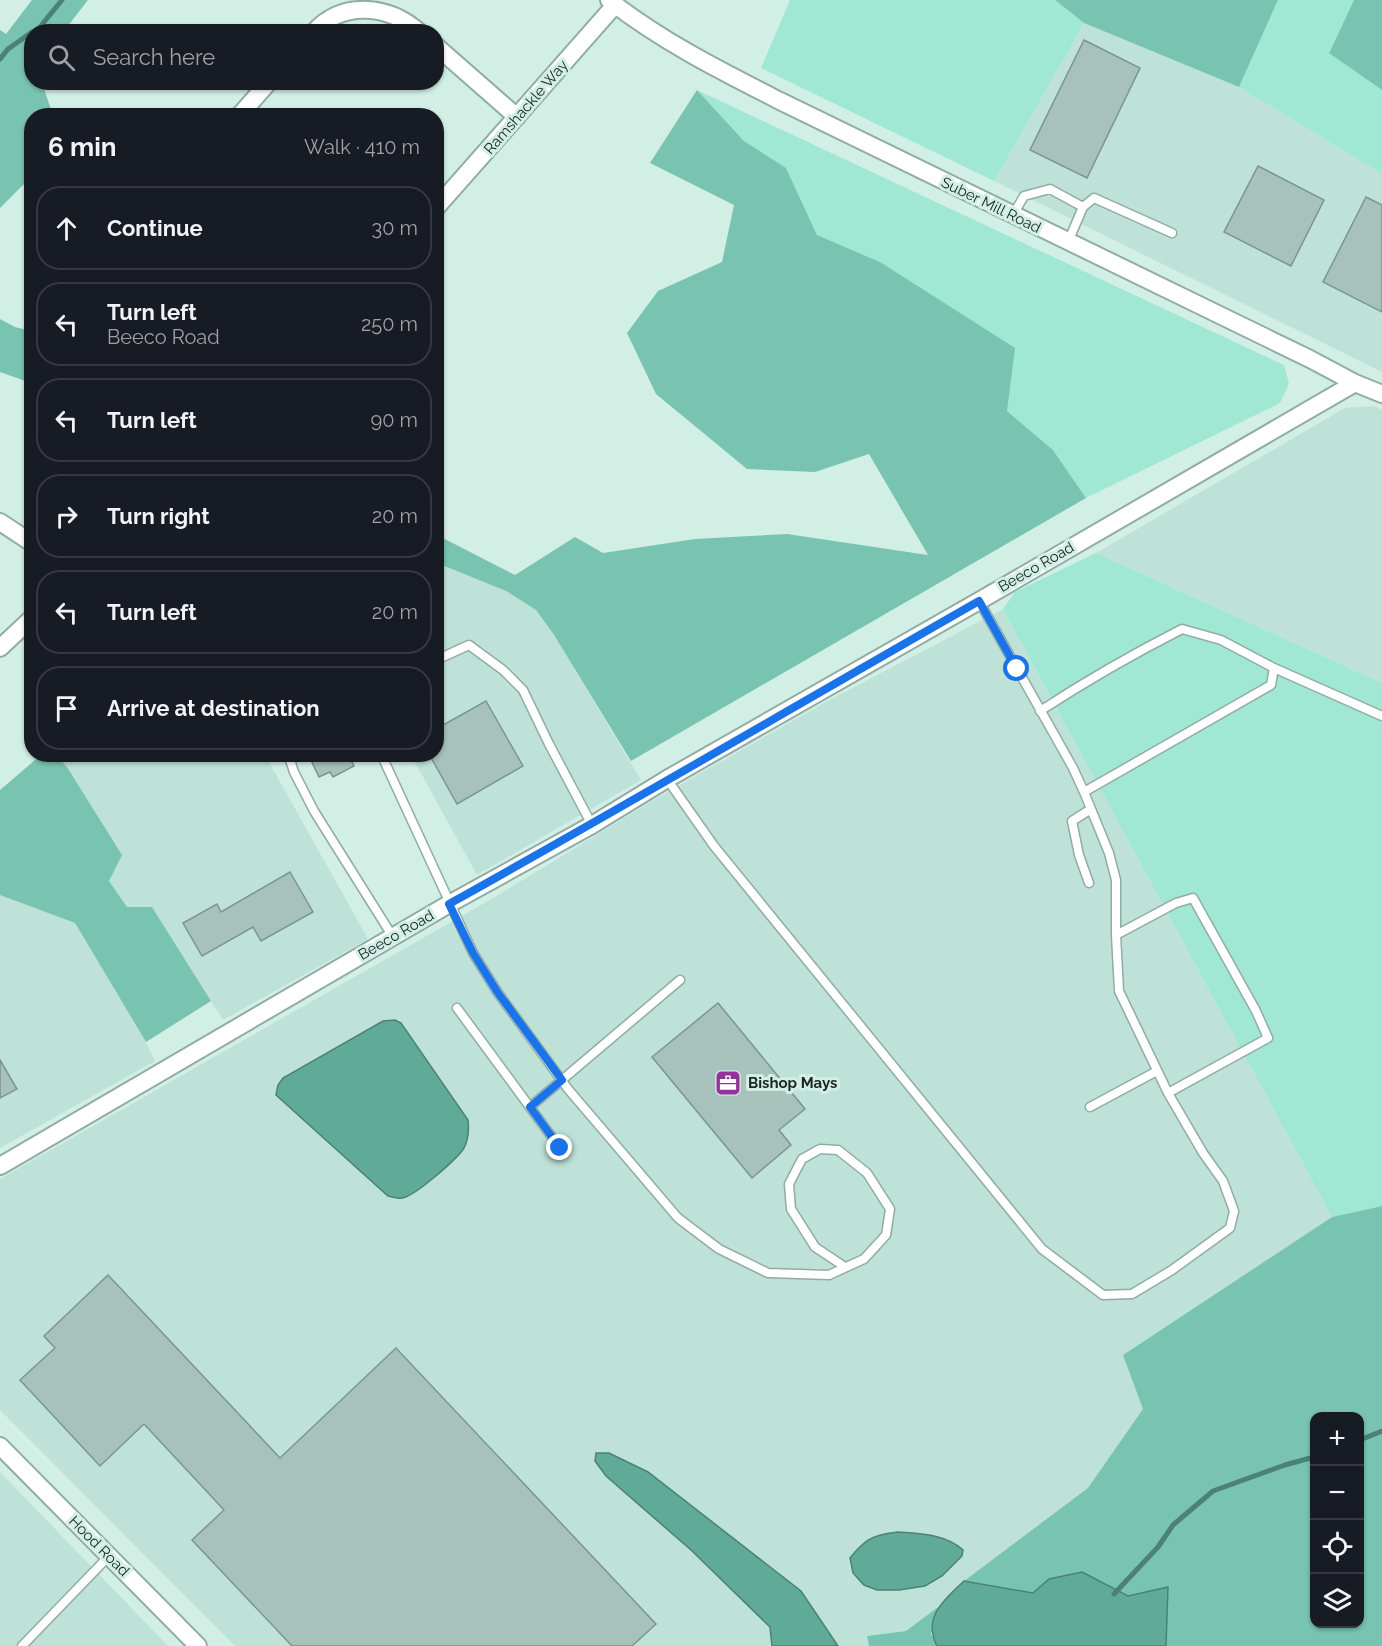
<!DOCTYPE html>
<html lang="en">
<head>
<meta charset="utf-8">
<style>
	:root { --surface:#171b24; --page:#242831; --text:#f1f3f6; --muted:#9ea1a6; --line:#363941 }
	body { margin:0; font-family:Raleway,sans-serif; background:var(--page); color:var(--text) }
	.controls { position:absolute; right:18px; bottom:18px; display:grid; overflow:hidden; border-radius:12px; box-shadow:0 2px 4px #0004 }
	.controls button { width:54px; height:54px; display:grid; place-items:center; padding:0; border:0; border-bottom:2px solid var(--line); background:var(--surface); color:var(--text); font:30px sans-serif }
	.stop { position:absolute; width:18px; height:18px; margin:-14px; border:4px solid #1a73e8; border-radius:50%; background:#fff }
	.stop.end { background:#1a73e8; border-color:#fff; box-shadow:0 2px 6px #0008 }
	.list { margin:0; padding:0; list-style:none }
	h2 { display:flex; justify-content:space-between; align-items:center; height:78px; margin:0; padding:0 24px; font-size:26px }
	h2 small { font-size:20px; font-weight:400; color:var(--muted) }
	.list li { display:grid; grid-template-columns:39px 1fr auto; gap:18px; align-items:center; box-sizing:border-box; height:84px; margin:0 12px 12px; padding:0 12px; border:2px solid var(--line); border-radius:24px }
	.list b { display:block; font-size:22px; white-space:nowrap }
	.list p { margin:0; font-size:20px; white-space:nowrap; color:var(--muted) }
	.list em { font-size:20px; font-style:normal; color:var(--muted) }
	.icon { flex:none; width:33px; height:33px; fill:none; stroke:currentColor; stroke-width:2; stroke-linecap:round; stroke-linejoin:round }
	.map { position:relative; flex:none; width:1382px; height:1646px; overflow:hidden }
	.search { position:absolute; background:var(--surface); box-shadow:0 2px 4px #0004; left:24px; top:24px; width:420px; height:66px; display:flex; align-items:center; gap:15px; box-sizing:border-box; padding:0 21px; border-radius:24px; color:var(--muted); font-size:22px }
	.panel { position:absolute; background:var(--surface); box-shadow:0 2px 4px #0004; left:24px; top:108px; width:420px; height:654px; border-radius:24px }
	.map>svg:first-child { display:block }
</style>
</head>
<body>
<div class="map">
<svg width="1382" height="1646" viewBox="0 0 1382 1646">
	<rect width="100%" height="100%" fill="#d2efe6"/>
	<path fill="#bee2d7" d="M1084,23L1239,87L1382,174V372L994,181Z
		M1374,406L1382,410V683L1096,553L1345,408Z
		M437,563L506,591L536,610L554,635L641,780L477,875L411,755L436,754Z
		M1003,609L1332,1217L1123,1355L1144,1408L1088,1489L964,1581L938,1607L906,1631L867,1636L869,1646H235L0,1410V1179L495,897L657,798L824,703Z
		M56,755H265L368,939L223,1020L152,907H127L109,881L121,854L67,767Z
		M0,895L75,923L146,1042L155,1061L0,1148Z
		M0,1472L168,1646H0Z"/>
	<path fill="#a0e8d4" d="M790,0H1055L1084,23L994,181L761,68Z
		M1278,0H1354L1329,52L1382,90V174L1239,87Z
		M697,90L1284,365L1289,384L1280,403L1086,498L1053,450L1007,411L880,262L817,235L786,168L744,141Z
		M1096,553L1382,683V1206L1332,1217L1003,609L1015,592Z"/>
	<path fill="#79c4b0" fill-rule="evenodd" d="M32,0H88L64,31L32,32V82L42,83L53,115L32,116L31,177L0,208V30L6,34Z
		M1055,0H1278L1239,87L1084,23Z
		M1354,0H1382V90L1329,53Z
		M697,90L744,141L786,168L817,235L880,262L1015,348L1007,411L1053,450L1086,498L631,761L554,635L536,610L506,591L437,563V535L515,575L575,537L603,553L695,539L787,534L928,555L869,454L815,472L747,469L656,394L627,333L658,291L722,262L734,205L650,163Z
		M0,319L15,327L31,331V383L0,372Z
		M41,755H56L67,767L122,855L109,881L127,907H152L211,1001L146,1042L75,923L0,895V790Z
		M1382,1206V1646H1166L1168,1587L1128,1596L1082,1572L1049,1579L1033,1593L964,1581L1088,1488L1143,1409L1123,1355L1332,1217ZM1314,1416H1360V1624H1314Z
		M938,1607L931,1634L937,1646H869L867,1636L906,1631Z"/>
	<path fill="#60aa98" stroke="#4b8275" stroke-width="1.5" d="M395,1020L401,1023L468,1120C469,1130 469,1139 464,1148C457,1159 414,1197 402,1198C398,1199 392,1197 388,1196L276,1095L278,1085L283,1078L383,1021Z
		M596,1453H609L648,1472L801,1591L838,1646H772L770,1627L691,1550L606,1476L595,1461Z
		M898,1532C921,1534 945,1534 963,1550L962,1556L942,1576L925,1586L899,1590H877L864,1585L853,1573L850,1558C866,1538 873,1535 898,1532Z
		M1082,1572L1128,1596L1168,1587L1166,1646H937C922,1617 945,1599 964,1581L1033,1593L1049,1579Z"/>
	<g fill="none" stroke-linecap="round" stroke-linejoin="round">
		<path stroke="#4b8275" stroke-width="5" d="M33,32L40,27L62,0
			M0,59L8,49L32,32
			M1360,1440L1382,1431
			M1114,1594L1158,1547L1173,1525L1213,1491L1285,1465L1314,1457"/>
	</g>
	<path fill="#a7c2ba" stroke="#7b968e" stroke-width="1.5" d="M1084,40L1140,68L1087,178L1030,150Z
		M1258,166L1324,200L1291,266L1224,232Z
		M1366,197L1382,205V312L1323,282Z
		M486,701L523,766L457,804L429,754H436V729Z
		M308,754H348L354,766L333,777L330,772L319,777Z
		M290,872L313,912L261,941L253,927L202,956L183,923L217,904L221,912Z
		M718,1003L805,1109L779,1130L791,1145L752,1178L652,1057Z
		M0,1060L17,1089L0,1098Z
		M108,1275L280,1458L396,1348L656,1624L632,1646H292L192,1540L224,1510L144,1424L100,1466L20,1380L55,1348L44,1336Z"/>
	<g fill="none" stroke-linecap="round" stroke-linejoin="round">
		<g stroke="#91aca4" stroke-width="11">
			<path id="service" d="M1083,207L1094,198L1172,233
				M1013,215L1024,196L1050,189L1083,207L1068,242
				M436,660L469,645L503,670L523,690L549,744L592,825
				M1040,711C1086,681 1133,654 1182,629L1221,640L1274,668L1382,716
				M288,754L294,772L314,811L393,937
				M381,754L473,953L498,993L568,1089L678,1218L719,1249L768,1273L829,1275L864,1259L886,1235L890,1209L867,1173L838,1150L820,1149L802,1159L789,1184L791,1209L815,1247L845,1267
				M667,779L714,846L1042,1249L1103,1295L1132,1294L1172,1270L1230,1228L1234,1211L1223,1181L1203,1153L1168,1093L1119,991L1116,935V880L1109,853L1084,792L1073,768L979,601
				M1084,792L1271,685L1274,668
				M1089,883L1079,855L1072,821L1091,809
				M1116,935L1176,903L1193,898L1256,1011L1268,1038L1168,1093
				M457,1008L560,1148
				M530,1107L680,980
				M1090,1107L1157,1071
				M22,1646L109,1556"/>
		</g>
		<g stroke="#91aca4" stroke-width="20">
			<path id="minor" d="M609,0C661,41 721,71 780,101L1310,359L1355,383L1382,394
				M314,32C343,0 389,5 419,32
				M436,46L517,117
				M239,116L269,82
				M436,208L615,5
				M0,522L32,543
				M0,648L32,618
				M0,1166L449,904L592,825L667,779L979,601L1355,383
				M0,1446L198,1646"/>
		</g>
		<use href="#service" stroke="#fff" stroke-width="8"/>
		<use href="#minor" stroke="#fff" stroke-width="16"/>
	</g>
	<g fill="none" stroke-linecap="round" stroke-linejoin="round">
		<path stroke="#1a73e8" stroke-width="8" d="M560,1148L530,1107L562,1080L498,993L473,953L449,904C627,805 802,702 979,601L1017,669"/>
	</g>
	<defs>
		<g id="office-square" transform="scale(1.35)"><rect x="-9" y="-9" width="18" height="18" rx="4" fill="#933299" stroke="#d2efe6"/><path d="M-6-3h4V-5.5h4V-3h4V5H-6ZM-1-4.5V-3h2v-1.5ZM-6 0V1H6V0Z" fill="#fff"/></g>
	</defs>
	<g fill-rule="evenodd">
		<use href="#office-square" x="728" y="1083"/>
	</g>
	<g text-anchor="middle" stroke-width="6" stroke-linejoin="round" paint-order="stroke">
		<g font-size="15" fill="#1b2623" stroke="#d2efe6">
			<text transform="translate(526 107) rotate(-49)" y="5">Ramshackle Way</text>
			<text transform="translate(991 205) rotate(26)" y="5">Suber Mill Road</text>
			<text transform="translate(1036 567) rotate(-30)" y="5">Beeco Road</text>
			<text transform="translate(396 935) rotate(-30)" y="5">Beeco Road</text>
			<text transform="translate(99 1546) rotate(45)" y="5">Hood Road</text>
		</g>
		<g font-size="15" font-weight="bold" fill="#1b2623" stroke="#d2efe6" text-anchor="start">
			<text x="748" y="1088">Bishop Mays</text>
		</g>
	</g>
</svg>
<div class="controls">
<button>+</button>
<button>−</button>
<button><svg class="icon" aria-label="locate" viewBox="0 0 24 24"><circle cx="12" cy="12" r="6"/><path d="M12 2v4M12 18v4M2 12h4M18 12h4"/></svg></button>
<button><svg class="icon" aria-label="layers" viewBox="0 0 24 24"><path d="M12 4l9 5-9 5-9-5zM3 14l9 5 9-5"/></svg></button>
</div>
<div class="stop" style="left:1017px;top:669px"></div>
<div class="stop end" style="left:560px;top:1148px"></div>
<div class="search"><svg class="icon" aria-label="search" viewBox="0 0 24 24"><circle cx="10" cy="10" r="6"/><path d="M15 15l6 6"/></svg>Search here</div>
<section class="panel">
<h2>6 min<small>Walk · 410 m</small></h2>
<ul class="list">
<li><svg class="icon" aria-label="ahead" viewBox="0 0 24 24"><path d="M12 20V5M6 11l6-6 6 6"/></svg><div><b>Continue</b></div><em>30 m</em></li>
<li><svg class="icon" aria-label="left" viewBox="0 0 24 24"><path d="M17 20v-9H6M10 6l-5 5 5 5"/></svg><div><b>Turn left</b><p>Beeco Road</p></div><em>250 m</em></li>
<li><svg class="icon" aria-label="left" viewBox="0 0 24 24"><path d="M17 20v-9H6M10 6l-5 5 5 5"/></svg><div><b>Turn left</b></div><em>90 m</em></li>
<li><svg class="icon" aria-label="right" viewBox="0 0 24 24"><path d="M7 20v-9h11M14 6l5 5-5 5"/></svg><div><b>Turn right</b></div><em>20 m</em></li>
<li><svg class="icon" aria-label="left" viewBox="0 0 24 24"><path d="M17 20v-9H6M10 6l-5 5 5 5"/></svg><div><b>Turn left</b></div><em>20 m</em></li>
<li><svg class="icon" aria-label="arrive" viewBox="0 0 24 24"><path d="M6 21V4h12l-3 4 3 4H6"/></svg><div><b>Arrive at destination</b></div></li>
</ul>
</section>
</div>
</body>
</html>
